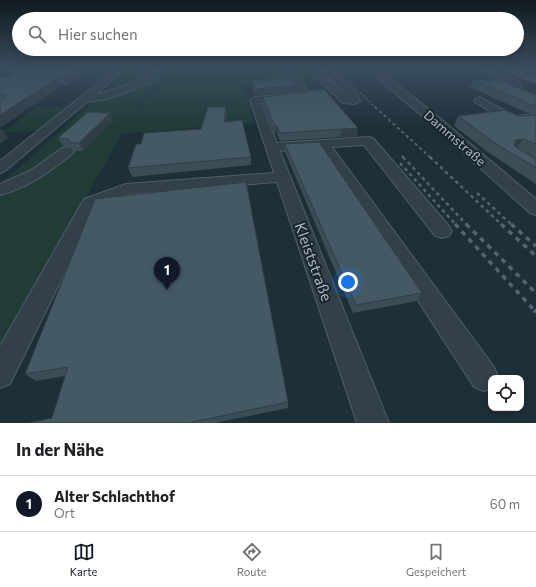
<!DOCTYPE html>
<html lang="de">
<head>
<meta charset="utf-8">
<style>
	:root { --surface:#fff; --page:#f6f6f6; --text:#202124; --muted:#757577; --line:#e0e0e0; --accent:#111827 }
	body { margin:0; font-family:Commissioner,sans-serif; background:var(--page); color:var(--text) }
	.controls { position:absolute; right:12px; bottom:12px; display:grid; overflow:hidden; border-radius:8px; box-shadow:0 2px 6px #0003 }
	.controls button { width:36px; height:36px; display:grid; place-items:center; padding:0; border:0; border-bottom:1px solid var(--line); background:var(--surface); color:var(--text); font:20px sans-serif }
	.you { position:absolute; left:348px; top:282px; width:14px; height:14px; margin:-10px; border:3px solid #fff; border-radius:50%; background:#1a73e8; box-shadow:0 0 0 6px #1a73e833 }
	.badge { display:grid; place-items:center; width:26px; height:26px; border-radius:50%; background:var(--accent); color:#fff; font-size:13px; font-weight:700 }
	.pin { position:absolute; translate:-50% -33px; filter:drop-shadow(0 1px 2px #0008) }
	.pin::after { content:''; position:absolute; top:21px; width:14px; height:12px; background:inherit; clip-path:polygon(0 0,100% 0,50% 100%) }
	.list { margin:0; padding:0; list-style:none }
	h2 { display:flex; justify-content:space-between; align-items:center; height:52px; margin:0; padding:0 16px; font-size:17px }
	h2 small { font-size:13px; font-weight:400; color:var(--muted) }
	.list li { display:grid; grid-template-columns:26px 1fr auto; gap:12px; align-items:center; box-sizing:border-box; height:56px; padding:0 16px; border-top:1px solid var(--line) }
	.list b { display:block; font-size:15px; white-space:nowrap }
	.list p { margin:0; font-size:13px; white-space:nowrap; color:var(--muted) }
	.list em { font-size:13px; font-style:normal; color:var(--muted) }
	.icon { flex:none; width:22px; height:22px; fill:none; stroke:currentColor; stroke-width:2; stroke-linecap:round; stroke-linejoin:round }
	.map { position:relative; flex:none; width:536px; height:423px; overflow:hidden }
	.search { position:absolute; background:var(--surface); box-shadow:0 2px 6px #0003; left:12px; right:12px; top:12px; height:44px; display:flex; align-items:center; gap:10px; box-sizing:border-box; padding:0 14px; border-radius:22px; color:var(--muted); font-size:15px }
	.sheet { height:108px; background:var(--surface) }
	nav { display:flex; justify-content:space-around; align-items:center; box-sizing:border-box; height:56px; border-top:1px solid var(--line); background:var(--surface); font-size:11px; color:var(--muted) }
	nav a { display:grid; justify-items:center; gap:2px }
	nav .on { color:var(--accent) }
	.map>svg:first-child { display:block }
</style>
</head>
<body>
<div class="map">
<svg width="536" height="423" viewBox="0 0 536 423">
	<rect width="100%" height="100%" fill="#1d2f38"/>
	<path fill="#203b38" d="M132,68H169L131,121L173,68H310L325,81L245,87L254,123L122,134L0,348V184Z
		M38,107H68L37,131L4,132Z"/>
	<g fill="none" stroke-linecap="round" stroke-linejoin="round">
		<g stroke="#4f5e67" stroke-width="2">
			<path id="minor" d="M117,68H126L96,94L113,90L133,83L159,68H169L150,82L130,91L107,99L87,102L5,171L0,173V161Z
				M306,68H315L344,93L320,68H329L358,95L360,101L355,104L343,103Z
				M372,68H380V71L436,115L536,199V215L530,213L428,121L374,75L371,71Z
				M476,68H487L521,83L523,92L518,95L514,94L513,86Z
				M508,68H522L536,72V78L509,70Z
				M297,80C303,82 308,90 311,95L310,97L261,103L277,143L368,137L373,138L449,226L452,231L449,236L442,238L435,236L364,145L332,147L494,367L498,377L491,378V389L484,391L474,387L319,148L280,151L389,423H357L277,182L129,194L97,207L10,384L0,388V346L84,199L126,184L274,173L250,100L255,97L299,93L292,83Z
				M479,97L515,116L536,114V122L513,124L509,123L475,102L474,100Z
				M67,147L72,148L74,151L72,154C50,172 27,188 0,195V184L30,171L62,148Z"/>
		</g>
		<g stroke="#3e4c55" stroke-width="2">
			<path id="major" d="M499,68H514L536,76V83L500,70Z"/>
		</g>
		<use href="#minor" fill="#314049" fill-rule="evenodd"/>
		<use href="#major" fill="#4f5f69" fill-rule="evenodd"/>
		<path stroke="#526570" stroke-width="1.5" stroke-dasharray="2 2" stroke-linecap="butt" d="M334,68L376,108"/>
		<path stroke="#526570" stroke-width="2" stroke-dasharray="3 3" stroke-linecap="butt" d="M375,107L431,158
			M402,156L404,158"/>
		<path stroke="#526570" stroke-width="2.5" stroke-dasharray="3.5 3.5" stroke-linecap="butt" d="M403,157L467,225
			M430,157L502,225
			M400,163L456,225
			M477,193L512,225"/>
		<path stroke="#526570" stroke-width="3.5" stroke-dasharray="5 5" stroke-linecap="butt" d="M455,224L535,311
			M466,224L536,293
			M501,224L536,256
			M511,224L536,246"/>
		<path stroke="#526570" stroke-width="4.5" stroke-dasharray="6 6" stroke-linecap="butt" d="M534,310L536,312"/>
	</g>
	<path fill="#3b4d57" d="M0,68L2,77H8L92,68L67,86L60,84L49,95H47L0,128Z
		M474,80L485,81L536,95V113H527L470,87Z
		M253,81L296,92L256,95L253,88Z
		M263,97L358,128L357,136L340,137L280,141L277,134H275L263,104Z
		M226,107L227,114L226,122L251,157V165L132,177L128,168L141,144L201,129Z
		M536,115V184L489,153L454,126L458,116H518Z
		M113,120L83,151H75L72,147L63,146L58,138Z
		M285,144L422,293L417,301L353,313L285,152Z
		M246,182L288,402V408L215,423H29L52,418L65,376L36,381L25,374Z"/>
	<path fill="#303e47" d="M0,68H13L0,78Z
		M79,68H92L67,86L63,78Z
		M57,77L60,84L49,95L45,87Z
		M297,85L296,92L256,95V89Z
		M43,87L47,95L0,128V115Z
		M226,107L227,114L225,129L224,122Z
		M110,113L113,120L83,151L79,143Z
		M275,126H277V134H275Z
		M358,128L357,136L340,137L342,130Z
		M2,129L8,138L0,144V130Z
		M523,139L517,149L510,150L516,140Z"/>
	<path fill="#455965" stroke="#303e47" d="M15,68H79L63,78L57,77L45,87H43L0,115V99L6,96L0,94V75L2,77H8L11,74L10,72Z
		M292,78L297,85L256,89L253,81Z
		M480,79L485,81L499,80L536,95V105H532L474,80Z
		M324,89L358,128L280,133L277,126H275L263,97Z
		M208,107H226L224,122L242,120L251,157L128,168L136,144H141L144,133L201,129Z
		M506,110L518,116L536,115V144L523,139L516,140L514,145L517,148L536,159V168L495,143L458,116Z
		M88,112L110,113L79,143H71L68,139L58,138Z
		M319,142L422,293L356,305L285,144Z
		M246,182L288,402L188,423H29L52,418L68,367L25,374L95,199Z"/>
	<linearGradient id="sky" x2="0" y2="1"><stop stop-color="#101a1f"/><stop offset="0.54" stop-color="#3a4d5e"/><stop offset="1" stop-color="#3a4d5e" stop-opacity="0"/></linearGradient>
	<rect width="536" height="127" fill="url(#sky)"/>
	<g text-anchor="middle" stroke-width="4" stroke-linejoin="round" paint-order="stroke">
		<g font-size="13" fill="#abbbc6" stroke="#17252d">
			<text transform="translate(455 138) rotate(41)" y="5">Dammstraße</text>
		</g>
		<g font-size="15" fill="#abbbc6" stroke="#17252d">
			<text transform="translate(313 262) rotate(70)" y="5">Kleiststraße</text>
		</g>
	</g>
</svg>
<div class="controls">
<button><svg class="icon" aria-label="locate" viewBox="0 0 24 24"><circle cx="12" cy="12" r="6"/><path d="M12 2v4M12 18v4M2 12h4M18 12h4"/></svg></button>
</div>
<div class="you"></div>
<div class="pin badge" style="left:167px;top:290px">1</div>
<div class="search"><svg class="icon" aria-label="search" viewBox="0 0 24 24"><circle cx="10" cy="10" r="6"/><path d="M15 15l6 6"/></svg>Hier suchen</div>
</div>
<section class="sheet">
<h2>In der Nähe<small></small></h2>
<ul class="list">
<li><span class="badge">1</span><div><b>Alter Schlachthof</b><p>Ort</p></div><em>60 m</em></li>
</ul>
</section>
<nav>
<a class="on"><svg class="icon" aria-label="map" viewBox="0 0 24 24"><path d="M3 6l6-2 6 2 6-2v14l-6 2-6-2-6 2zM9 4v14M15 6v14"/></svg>Karte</a>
<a><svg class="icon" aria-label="directions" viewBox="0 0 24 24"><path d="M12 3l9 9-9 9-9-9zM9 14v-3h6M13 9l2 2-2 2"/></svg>Route</a>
<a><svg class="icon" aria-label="saved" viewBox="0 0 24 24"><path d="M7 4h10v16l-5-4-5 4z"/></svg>Gespeichert</a>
</nav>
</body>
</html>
